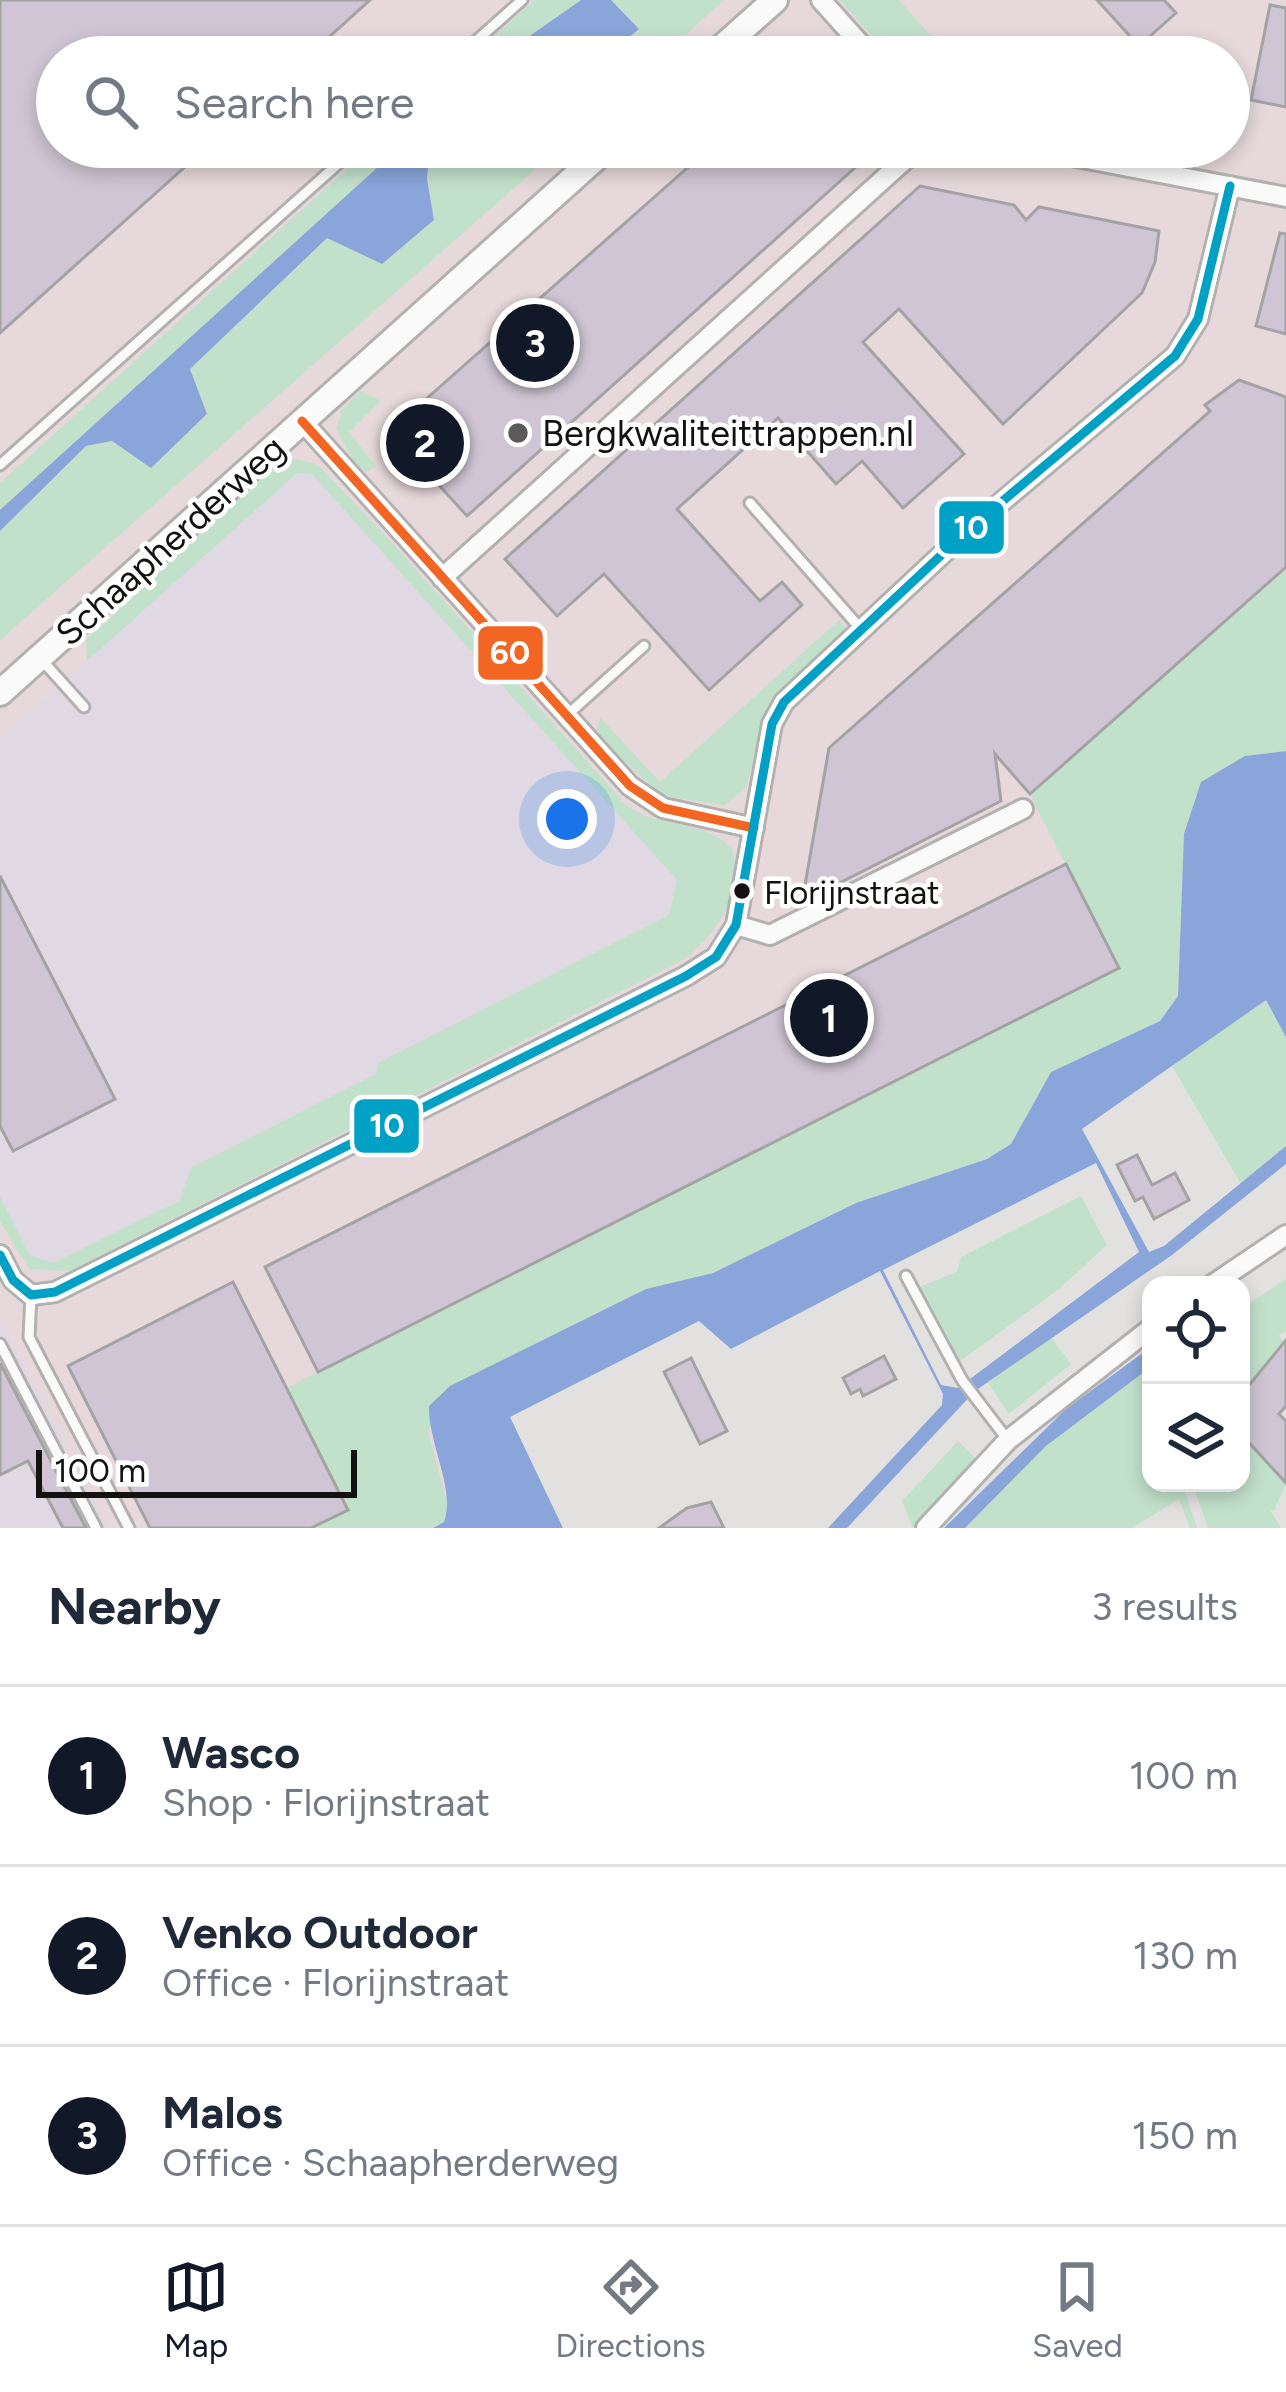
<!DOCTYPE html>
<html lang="en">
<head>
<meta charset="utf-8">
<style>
	:root { --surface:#fff; --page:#f6f6f7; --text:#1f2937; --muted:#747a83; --line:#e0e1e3; --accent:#111827 }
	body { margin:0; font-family:Figtree,sans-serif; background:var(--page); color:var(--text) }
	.controls { position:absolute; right:36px; bottom:36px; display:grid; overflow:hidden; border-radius:24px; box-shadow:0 6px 18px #0003 }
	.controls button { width:108px; height:108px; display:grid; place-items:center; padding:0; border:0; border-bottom:3px solid var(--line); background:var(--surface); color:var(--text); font:60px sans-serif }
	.scale { position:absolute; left:36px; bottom:30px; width:321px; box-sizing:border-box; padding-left:12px; border:6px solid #131211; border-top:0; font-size:33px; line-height:42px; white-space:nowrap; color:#131211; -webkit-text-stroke:9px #fff; paint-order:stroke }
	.you { position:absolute; left:567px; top:819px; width:42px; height:42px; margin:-30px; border:9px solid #fff; border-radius:50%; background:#1a73e8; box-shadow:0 0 0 18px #1a73e833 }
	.badge { display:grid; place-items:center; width:78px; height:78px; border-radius:50%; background:var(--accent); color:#fff; font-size:39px; font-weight:700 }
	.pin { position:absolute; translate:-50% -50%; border:6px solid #fff; box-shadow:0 3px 12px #0006 }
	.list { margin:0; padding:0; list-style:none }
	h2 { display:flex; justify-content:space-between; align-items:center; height:156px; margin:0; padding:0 48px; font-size:51px }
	h2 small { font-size:39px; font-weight:400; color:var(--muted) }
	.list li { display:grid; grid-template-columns:78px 1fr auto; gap:36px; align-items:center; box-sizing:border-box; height:180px; padding:0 48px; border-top:3px solid var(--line) }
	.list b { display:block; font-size:45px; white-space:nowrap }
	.list p { margin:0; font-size:39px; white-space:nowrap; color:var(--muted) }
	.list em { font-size:39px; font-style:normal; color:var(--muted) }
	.icon { flex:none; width:66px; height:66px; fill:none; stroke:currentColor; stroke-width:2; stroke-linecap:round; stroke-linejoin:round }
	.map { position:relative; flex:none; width:1286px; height:1528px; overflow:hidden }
	.search { position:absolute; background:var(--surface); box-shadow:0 6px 18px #0003; left:36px; right:36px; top:36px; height:132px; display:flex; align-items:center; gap:30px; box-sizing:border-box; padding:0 42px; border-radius:66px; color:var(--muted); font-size:45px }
	.sheet { height:696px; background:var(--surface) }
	nav { display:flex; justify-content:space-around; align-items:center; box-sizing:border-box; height:168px; border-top:3px solid var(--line); background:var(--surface); font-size:33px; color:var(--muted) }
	nav a { display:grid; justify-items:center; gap:6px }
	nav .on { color:var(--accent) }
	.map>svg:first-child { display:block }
</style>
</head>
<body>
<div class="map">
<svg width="1286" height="1528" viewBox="0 0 1286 1528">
	<rect width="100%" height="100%" fill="#e3e1e0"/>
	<path fill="#e0d9e3" d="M297,473L312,474L677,880L669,915L378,1063L376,1073L179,1201L53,1264L30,1256L0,1197V738Z
		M0,1319L109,1528H0Z"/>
	<path fill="#e6d8db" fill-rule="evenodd" d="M0,0H1286V751L1245,756L1184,834L856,1203L713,1273L646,1289L450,1386L449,1509L436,1528H109L0,1319V1197L30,1255L53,1263L179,1201L192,1167L376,1074L378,1063L668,915L677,880L312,474L297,473L0,738ZM57,57H1229V147H57Z"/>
	<path fill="#c2e1cb" d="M535,0H581L500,57H471Z
		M611,0H724L661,57H534L553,40L575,41L607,55L639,29Z
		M840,0H899L950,57H891Z
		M371,147H400L0,510V483Z
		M430,147H561L0,640V531L86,446L112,441L151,467L207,415L190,369L327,238L382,264L434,220L427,179Z
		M361,391L381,401L349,432L376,466L366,472L356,466L336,429L343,408Z
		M296,459L317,464L386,536L626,805C657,829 702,819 731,847C748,889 716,935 684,959L71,1271L29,1269L0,1221V1197L30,1255L53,1263L179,1201L192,1167L376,1074L378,1063L669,915L677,880L312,474L297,473L87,661L86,640L278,462Z
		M1286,570V751L1245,756L1184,834L1178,996L1160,1021L1051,1072L1011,1144L987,1159L856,1203L713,1273L646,1289L450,1386L428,1432L449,1509L444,1522L433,1528H311L347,1509L287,1388L1118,968L1030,794Z
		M839,620L846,629L772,702L746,787L725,805L662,796L596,734L600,717L660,782Z
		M1267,999L1286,1037V1145L1241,1184L1172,1066Z
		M1081,1196L1107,1245L1059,1289L959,1362L919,1287L957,1272L961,1257Z
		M1286,1279V1331L1279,1335L1284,1342L1241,1395V1309Z
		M1051,1337L1071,1364L1009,1414L988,1383Z
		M1144,1371L1151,1390V1483H1182L1197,1528H1190L1179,1499L1132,1528H965L1046,1446Z
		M1241,1434L1286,1483L1274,1511L1270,1510L1281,1528H1208L1192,1483H1241Z
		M958,1441L976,1459L913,1528L902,1501Z"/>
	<path fill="#89a5da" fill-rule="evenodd" d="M581,0H611L639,29L607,55L575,41L554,40L533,57H500Z
		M400,147H430L427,179L434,220L382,264L327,238L190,369L207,414L151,468L112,441L86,446L0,531V510Z
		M1286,751V1037L1266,1000L1082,1129L1149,1252L1164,1246L1286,1146V1164L1172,1255L975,1391L847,1528H828L942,1405L943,1394L880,1271L731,1349L699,1321L510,1417L563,1528H433L444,1522C456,1490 428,1443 429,1406L450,1386L646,1289L713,1273L856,1203L987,1159L1011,1144L1051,1072L1160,1021L1178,996L1184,834L1201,782L1245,756ZM1096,1163L1139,1252L958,1388L941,1385L883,1270Z
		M1151,1347V1390L1144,1372L1046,1446L965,1528H944L1066,1409Z"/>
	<path fill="#cfc5d4" stroke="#a4a3a3" stroke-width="3" d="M0,0H370L307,57H57V147H207L0,333Z
		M1097,0H1164L1176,13L1139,46Z
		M1270,5L1286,8V107L1251,100Z
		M711,147H878L467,516L390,431Z
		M920,186L1014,205L1026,220L1039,207L1159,231L1155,262L1142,293L1003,424L899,309L863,342L964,454L903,508L862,461L836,484L778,418L677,509L760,601L782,582L802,605L709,690L604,574L557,616L505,559Z
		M1280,233L1286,234V334L1256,326Z
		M1239,380L1286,397V567L1030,794L995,754L1001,801L802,902L829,748L1210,411L1205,405Z
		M1066,864L1119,968L318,1372L265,1267Z
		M0,876L115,1099L13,1151L0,1126Z
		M1137,1155L1152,1185L1175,1173L1189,1200L1154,1219L1143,1197L1135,1201L1117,1165Z
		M233,1282L348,1510L311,1528H150L68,1366Z
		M1286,1340V1406L1279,1414L1286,1421V1483L1241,1434V1395Z
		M884,1356L896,1379L863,1396L860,1389L851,1394L843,1378Z
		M691,1358L727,1431L700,1444L664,1372Z
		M0,1363L77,1511L86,1528H63L28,1461L0,1475Z
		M711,1502L724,1528H659L687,1508Z"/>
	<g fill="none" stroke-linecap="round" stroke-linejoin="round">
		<g stroke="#b2b1b0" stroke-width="15">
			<path id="service" d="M458,57L522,0
				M0,465L357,147
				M750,503L860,628
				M40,658L84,707
				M566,716L644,646
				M906,1276L962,1380L1007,1439
				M31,1295L29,1337L129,1528
				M0,1344L96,1528"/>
		</g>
		<g stroke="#b2b1b0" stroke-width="24">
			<path id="minor" d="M821,0L872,57
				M1024,147L1286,197
				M302,421L630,786L663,808L754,828
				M442,578L919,147
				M736,925L770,935L1023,809
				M0,1255L13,1280L31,1295L55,1292L686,976L716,957L736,925L772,724L784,702L967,531L1175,356L1198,319L1230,186
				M1212,1285L1286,1235
				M926,1528L1008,1440L1151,1328"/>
		</g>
		<g stroke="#b2b1b0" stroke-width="30">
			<path id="tertiary" d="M711,57L775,0
				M0,693L608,147"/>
		</g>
		<use href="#service" stroke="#fbfafa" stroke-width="9"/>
		<use href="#minor" stroke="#fbfafa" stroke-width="18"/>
		<use href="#tertiary" stroke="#fbfafa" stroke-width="24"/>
		<g stroke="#fff" stroke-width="18">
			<path id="bus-1" d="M302,421L630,786L663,808L754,828"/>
		</g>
		<g stroke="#fff" stroke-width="18">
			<path id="bus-2" d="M0,1255L13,1280L31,1295L55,1292L686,976L716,957L736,925L772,724L784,702L967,531L1175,356L1198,319L1230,186"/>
		</g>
		<use href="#bus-1" stroke="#f26522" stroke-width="9"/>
		<use href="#bus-2" stroke="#01a1c5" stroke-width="9"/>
	</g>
	<circle fill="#5c5a59" stroke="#fff" stroke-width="4.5" cx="518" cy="433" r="12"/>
	<circle fill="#131211" stroke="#fff" stroke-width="4.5" cx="742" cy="891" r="10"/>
	<g text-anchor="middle" stroke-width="9" stroke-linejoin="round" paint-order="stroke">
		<g font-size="33" fill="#131211" stroke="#fff" text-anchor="start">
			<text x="764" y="904">Florijnstraat</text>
		</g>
		<g font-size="36" fill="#131211" stroke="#fff" text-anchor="start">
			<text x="542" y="446">Bergkwaliteittrappen.nl</text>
		</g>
		<g font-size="36" fill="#131211" stroke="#fff">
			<text transform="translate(170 540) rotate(-42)" y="13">Schaapherderweg</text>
		</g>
	</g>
	<g stroke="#fff" stroke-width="4.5">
		<rect x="937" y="499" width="69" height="57" rx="12" fill="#01a1c5"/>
		<rect x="476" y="624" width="69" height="58" rx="12" fill="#f26522"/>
		<rect x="352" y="1097" width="69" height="58" rx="12" fill="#01a1c5"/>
	</g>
	<g font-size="33" text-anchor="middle" font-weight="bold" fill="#fff">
		<text x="971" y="539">10</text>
		<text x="510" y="664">60</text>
		<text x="387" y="1137">10</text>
	</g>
</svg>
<div class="controls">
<button><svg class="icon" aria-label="locate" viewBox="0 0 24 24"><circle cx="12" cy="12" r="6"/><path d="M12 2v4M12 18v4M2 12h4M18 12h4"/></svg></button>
<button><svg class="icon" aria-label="layers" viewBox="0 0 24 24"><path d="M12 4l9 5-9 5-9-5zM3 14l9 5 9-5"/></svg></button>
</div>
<div class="scale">100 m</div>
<div class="you"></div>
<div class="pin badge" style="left:829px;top:1018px">1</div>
<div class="pin badge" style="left:425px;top:443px">2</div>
<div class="pin badge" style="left:535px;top:343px">3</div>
<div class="search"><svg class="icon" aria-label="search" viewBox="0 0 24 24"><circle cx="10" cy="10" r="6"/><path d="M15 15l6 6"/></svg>Search here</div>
</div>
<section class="sheet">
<h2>Nearby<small>3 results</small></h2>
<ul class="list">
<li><span class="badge">1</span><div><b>Wasco</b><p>Shop · Florijnstraat</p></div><em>100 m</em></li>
<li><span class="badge">2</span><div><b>Venko Outdoor</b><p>Office · Florijnstraat</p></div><em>130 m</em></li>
<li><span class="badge">3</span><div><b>Malos</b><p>Office · Schaapherderweg</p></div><em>150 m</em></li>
</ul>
</section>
<nav>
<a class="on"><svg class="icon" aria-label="map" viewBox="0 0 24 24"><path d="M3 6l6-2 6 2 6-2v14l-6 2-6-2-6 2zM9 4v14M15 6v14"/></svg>Map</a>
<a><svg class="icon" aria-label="directions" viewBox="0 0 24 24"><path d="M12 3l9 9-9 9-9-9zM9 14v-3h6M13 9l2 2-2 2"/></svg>Directions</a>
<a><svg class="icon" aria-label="saved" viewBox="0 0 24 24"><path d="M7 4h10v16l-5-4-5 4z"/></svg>Saved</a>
</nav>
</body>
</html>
